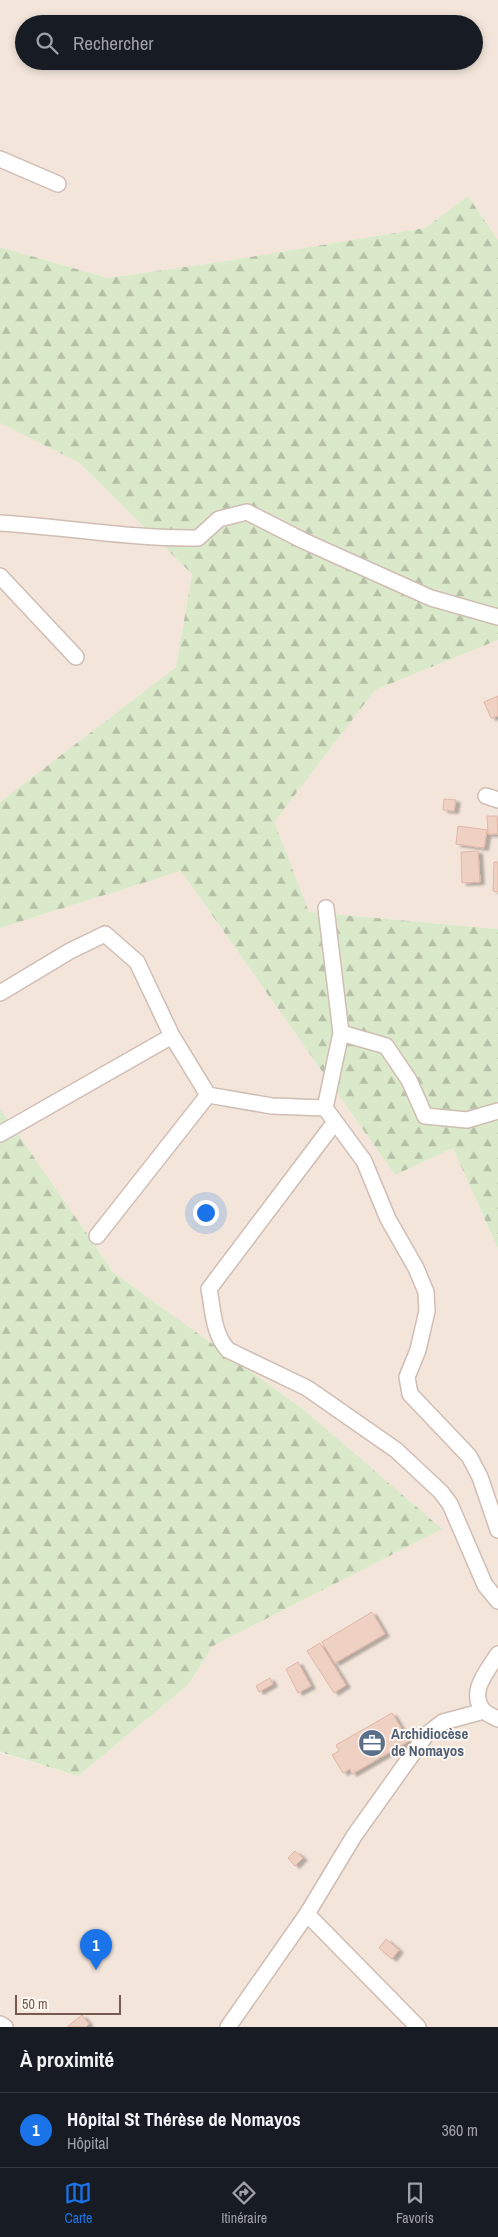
<!DOCTYPE html>
<html lang="fr">
<head>
<meta charset="utf-8">
<style>
	:root { --surface:#171b24; --page:#242831; --text:#f1f3f6; --muted:#9ea1a6; --line:#363941; --accent:#1a73e8 }
	body { margin:0; font-family:"Archivo Narrow",sans-serif; background:var(--page); color:var(--text) }
	.scale { position:absolute; left:15px; bottom:12px; width:106px; box-sizing:border-box; padding-left:5px; border:2px solid #76594f; border-top:0; font-size:14px; line-height:18px; white-space:nowrap; color:#76594f; -webkit-text-stroke:4px #fef8f2; paint-order:stroke }
	.you { position:absolute; left:205px; top:1212px; width:18px; height:18px; margin:-12px; border:4px solid #fff; border-radius:50%; background:#1a73e8; box-shadow:0 0 0 8px #1a73e833 }
	.badge { display:grid; place-items:center; width:32px; height:32px; border-radius:50%; background:var(--accent); color:#fff; font-size:16px; font-weight:700 }
	.pin { position:absolute; translate:-50% -41px; filter:drop-shadow(0 1px 2px #0008) }
	.pin::after { content:''; position:absolute; top:26px; width:18px; height:15px; background:inherit; clip-path:polygon(0 0,100% 0,50% 100%) }
	.list { margin:0; padding:0; list-style:none }
	h2 { display:flex; justify-content:space-between; align-items:center; height:65px; margin:0; padding:0 20px; font-size:21px }
	h2 small { font-size:16px; font-weight:400; color:var(--muted) }
	.list li { display:grid; grid-template-columns:32px 1fr auto; gap:15px; align-items:center; box-sizing:border-box; height:75px; padding:0 20px; border-top:1px solid var(--line) }
	.list b { display:block; font-size:19px; white-space:nowrap }
	.list p { margin:0; font-size:16px; white-space:nowrap; color:var(--muted) }
	.list em { font-size:16px; font-style:normal; color:var(--muted) }
	.icon { flex:none; width:28px; height:28px; fill:none; stroke:currentColor; stroke-width:2; stroke-linecap:round; stroke-linejoin:round }
	.map { position:relative; flex:none; width:498px; height:2027px; overflow:hidden }
	.search { position:absolute; background:var(--surface); box-shadow:0 2px 8px #0003; left:15px; right:15px; top:15px; height:55px; display:flex; align-items:center; gap:12px; box-sizing:border-box; padding:0 18px; border-radius:28px; color:var(--muted); font-size:19px }
	.sheet { height:140px; background:var(--surface) }
	nav { display:flex; justify-content:space-around; align-items:center; box-sizing:border-box; height:70px; border-top:1px solid var(--line); background:var(--surface); font-size:14px; color:var(--muted) }
	nav a { display:grid; justify-items:center; gap:2px }
	nav .on { color:var(--accent) }
	.map>svg:first-child { display:block }
</style>
</head>
<body>
<div class="map">
<svg width="498" height="2027" viewBox="0 0 498 2027">
	<defs>
		<pattern id="forest-firs" width="22" height="20" patternUnits="userSpaceOnUse" patternTransform="scale(1.25)"><rect width="22" height="20" fill="#dae9ca"/><path d="M5 1l3.5 6h-7zM16 11l3.5 6h-7z" fill="#b5c0a6"/></pattern>
		<filter id="shadow"><feDropShadow dx="4.5" dy="2.5" stdDeviation="1" flood-color="#0004"/></filter>
	</defs>
	<rect width="100%" height="100%" fill="#fcf3eb"/>
	<path fill="#f3e5da" fill-rule="evenodd" d="M0,0H498V240L468,196L425,228L226,261L108,278L0,247ZM24,24H474V61H24Z
		M0,423L78,462L192,574L176,667L0,802Z
		M498,640V929L309,912L273,822L375,690Z
		M181,871L395,1175L453,1148L498,1249V2027H0V1753L78,1776L188,1685L213,1646L441,1529L303,1409L114,1273L0,1108V928Z"/>
	<path fill="url(#forest-firs)" d="M468,196L498,240V640L375,690L274,822L309,912L498,929V1249L453,1148L395,1175L181,871L0,928V802L176,667L192,574L78,462L0,423V247L108,278L226,261L425,228Z
		M0,1108L114,1273L303,1409L442,1529L213,1646L188,1685L78,1776L0,1752Z"/>
	<path fill="#efd1c4" stroke="#e1b6a6" filter="url(#shadow)" d="M498,696V716L491,718L484,702Z
		M444,799L456,800L454,811L443,810Z
		M487,816H497L498,834H488Z
		M458,826L487,830L484,848L456,844Z
		M478,851L480,882L462,883L461,852Z
		M494,862H498V892L493,891Z
		M372,1612L385,1634L335,1663L322,1642Z
		M320,1643L346,1685L334,1693L307,1651Z
		M298,1662L311,1686L298,1693L286,1669Z
		M270,1678L273,1684L259,1692L256,1686Z
		M392,1713L409,1741L352,1774L350,1769L343,1773L332,1755L339,1751L336,1745Z
		M295,1851L303,1858L295,1866L288,1858Z
		M386,1939L399,1950L392,1959L379,1948Z
		M82,2015L89,2024L86,2027H69L68,2026Z"/>
	<g fill="none" stroke-linecap="round" stroke-linejoin="round">
		<g stroke="#d0bdb3" stroke-width="18">
			<path id="minor" d="M0,159L58,184
				M0,523C66,527 132,539 198,538L219,519L247,512L304,541L431,598L498,617
				M0,576L76,657
				M486,796L498,800
				M0,993L70,951L105,934L137,962L172,1036L208,1095L272,1106L325,1108L364,1161L388,1219L416,1268L426,1292L427,1311L418,1350L407,1377L410,1394L469,1456L480,1477L498,1530
				M341,1033L386,1046L409,1080L425,1116L467,1120L498,1111
				M325,1108L341,1033L326,908
				M335,1122L209,1289C213,1309 213,1334 228,1350L307,1388L396,1450L441,1492L450,1504L485,1585L498,1601
				M0,1134L172,1036
				M97,1236L208,1095
				M498,1654C488,1670 467,1693 484,1711C487,1714 494,1717 498,1719
				M307,1914L418,2027
				M0,2024L5,2027
				M228,2027L307,1914L354,1836L426,1735L443,1722L484,1711"/>
		</g>
		<use href="#minor" stroke="#fff" stroke-width="15"/>
	</g>
	<defs>
		<g id="office-disc" transform="scale(1.4375)"><circle r="9.5" fill="#5c6f8a" stroke="#fef8f2"/><path d="M-6-3h4V-5.5h4V-3h4V5H-6ZM-1-4.5V-3h2v-1.5ZM-6 0V1H6V0Z" fill="#fff"/></g>
	</defs>
	<g fill-rule="evenodd">
		<use href="#office-disc" x="372" y="1743"/>
	</g>
	<g text-anchor="middle" stroke-width="4" stroke-linejoin="round" paint-order="stroke">
		<g font-size="15" font-weight="bold" fill="#4e5e75" stroke="#fef8f2" text-anchor="start">
			<text x="391" y="1739">Archidiocèse<tspan x="391" dy="17">de Nomayos</tspan></text>
		</g>
	</g>
</svg>
<div class="scale">50 m</div>
<div class="you"></div>
<div class="pin badge" style="left:96px;top:1970px">1</div>
<div class="search"><svg class="icon" aria-label="search" viewBox="0 0 24 24"><circle cx="10" cy="10" r="6"/><path d="M15 15l6 6"/></svg>Rechercher</div>
</div>
<section class="sheet">
<h2>À proximité<small></small></h2>
<ul class="list">
<li><span class="badge">1</span><div><b>Hôpital St Thérèse de Nomayos</b><p>Hôpital</p></div><em>360 m</em></li>
</ul>
</section>
<nav>
<a class="on"><svg class="icon" aria-label="map" viewBox="0 0 24 24"><path d="M3 6l6-2 6 2 6-2v14l-6 2-6-2-6 2zM9 4v14M15 6v14"/></svg>Carte</a>
<a><svg class="icon" aria-label="directions" viewBox="0 0 24 24"><path d="M12 3l9 9-9 9-9-9zM9 14v-3h6M13 9l2 2-2 2"/></svg>Itinéraire</a>
<a><svg class="icon" aria-label="saved" viewBox="0 0 24 24"><path d="M7 4h10v16l-5-4-5 4z"/></svg>Favoris</a>
</nav>
</body>
</html>
